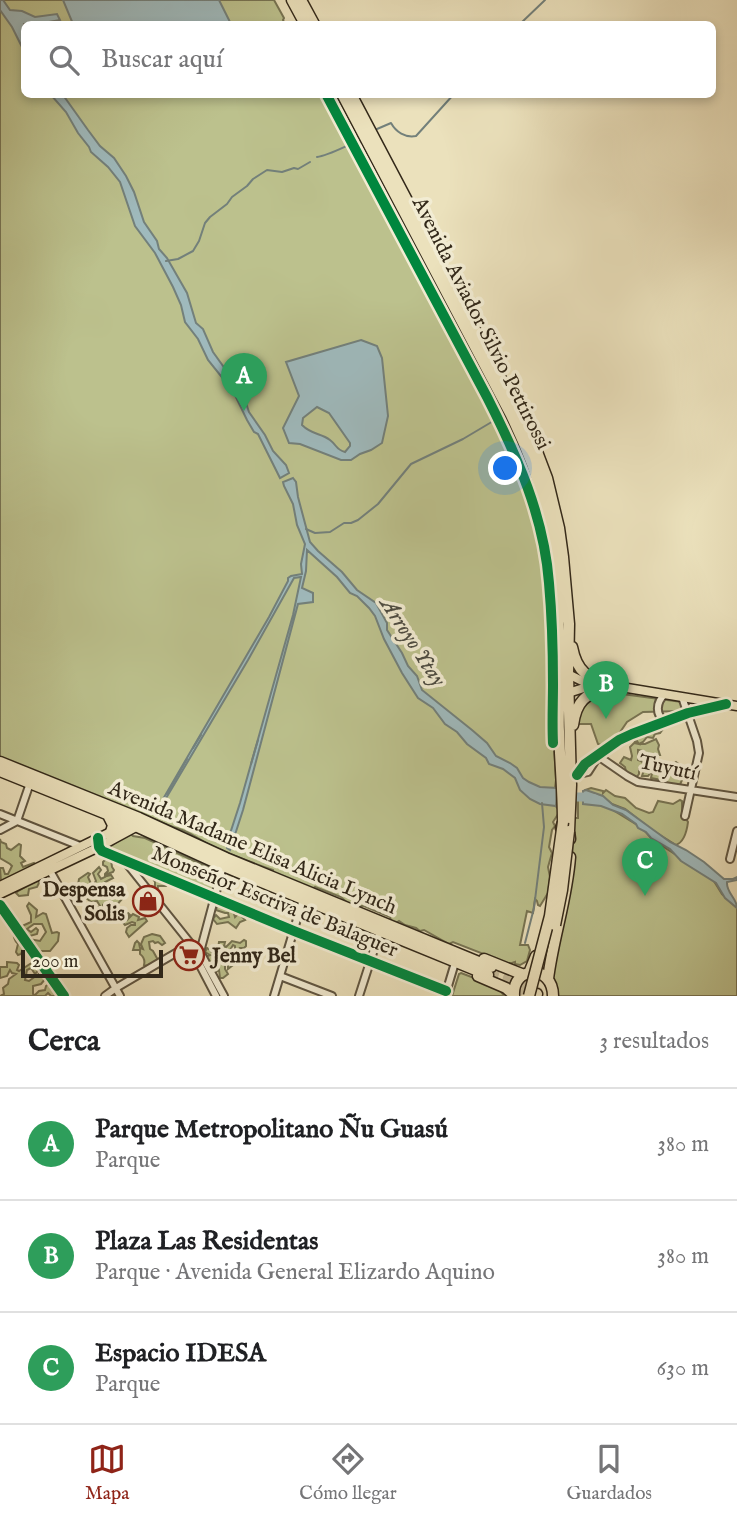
<!DOCTYPE html>
<html lang="es">
<head>
<meta charset="utf-8">
<style>
	:root { --surface:#fff; --page:#f2f2f2; --text:#202124; --muted:#757577; --line:#e0e0e0; --accent:#8f2418 }
	body { margin:0; font-family:"IM FELL English",serif; background:var(--page); color:var(--text) }
	.scale { position:absolute; left:21px; bottom:18px; width:142px; box-sizing:border-box; padding-left:7px; border:4px solid #322819; border-top:0; font-size:19px; line-height:24px; white-space:nowrap; color:#322819; -webkit-text-stroke:5px #f2ecd3; paint-order:stroke }
	.you { position:absolute; left:506px; top:469px; width:24px; height:24px; margin:-18px; border:5px solid #fff; border-radius:50%; background:#1a73e8; box-shadow:0 0 0 10px #1a73e833 }
	.badge { display:grid; place-items:center; width:46px; height:46px; border-radius:50%; background:var(--accent); color:#fff; font-size:23px; font-weight:700 }
	.pin { position:absolute; translate:-50% -58px; filter:drop-shadow(0 2px 4px #0008) }
	.pin::after { content:''; position:absolute; top:37px; width:24px; height:21px; background:inherit; clip-path:polygon(0 0,100% 0,50% 100%) }
	.list { margin:0; padding:0; list-style:none }
	h2 { display:flex; justify-content:space-between; align-items:center; height:91px; margin:0; padding:0 28px; font-size:30px }
	h2 small { font-size:23px; font-weight:400; color:var(--muted) }
	.list li { display:grid; grid-template-columns:46px 1fr auto; gap:21px; align-items:center; box-sizing:border-box; height:112px; padding:0 28px; border-top:2px solid var(--line) }
	.list b { display:block; font-size:26px; white-space:nowrap }
	.list p { margin:0; font-size:23px; white-space:nowrap; color:var(--muted) }
	.list em { font-size:23px; font-style:normal; color:var(--muted) }
	.icon { flex:none; width:38px; height:38px; fill:none; stroke:currentColor; stroke-width:2; stroke-linecap:round; stroke-linejoin:round }
	.map { position:relative; flex:none; width:737px; height:996px; overflow:hidden }
	.search { position:absolute; background:var(--surface); box-shadow:0 4px 10px #0003; left:21px; right:21px; top:21px; height:77px; display:flex; align-items:center; gap:18px; box-sizing:border-box; padding:0 24px; border-radius:10px; color:var(--muted); font-size:26px }
	.sheet { height:427px; background:var(--surface) }
	nav { display:flex; justify-content:space-around; align-items:center; box-sizing:border-box; height:98px; border-top:2px solid var(--line); background:var(--surface); font-size:19px; color:var(--muted) }
	nav a { display:grid; justify-items:center; gap:4px }
	nav .on { color:var(--accent) }
	.map>svg:first-child { display:block }
</style>
</head>
<body>
<div class="map">
<svg width="737" height="996" viewBox="0 0 737 996">
	<rect width="100%" height="100%" fill="#ebe1bc"/>
	<filter id="stains"><feTurbulence type="fractalNoise" baseFrequency=".00286" numOctaves="4"/><feColorMatrix values="0 0 0 0 .2 0 0 0 0 .09 0 0 0 0 .02 0 0 0 .5 -.17"/></filter>
	<radialGradient id="worn" r=".72"><stop offset=".6" stop-color="#630" stop-opacity="0"/><stop offset="1" stop-color="#630" stop-opacity=".3"/></radialGradient>
	<path fill="#bcc18d" stroke="#777453" stroke-width="2" d="M0,0H274L284,18L283,20L285,24H288H24V94L324,95L347,138L354,136L360,137V146L357,148L355,146L353,148C361,164 368,179 377,195C380,200 381,204 385,209L388,204H392L398,213V218L395,221L392,220L386,212L397,233L399,224C403,224 409,232 407,237L399,235L406,248L416,249L419,256L421,258L423,264L422,267L417,270L430,293L435,289L441,291C440,296 435,301 436,307C437,310 452,337 456,341L455,344L460,354H463L476,381L484,394L482,400L488,404L487,406L491,418L517,473L530,510L534,512L541,522L535,526L541,549L548,547C553,553 552,564 548,569L543,570L545,590L548,592L549,608L546,610L547,635L550,638L549,658L551,659L550,685L553,690L551,694L556,780L553,803L560,811L553,822L555,826L552,830L549,847L552,853L548,867L550,877L548,893L540,906L538,905L537,901L535,899L533,913L527,911L520,945H528L530,950L527,961L520,965L515,964V962L509,964L453,942L449,944L424,930L420,931L416,928L405,925L399,921L396,923L391,921L390,917L364,906H351L341,897L315,887L311,890L300,888L296,881L291,882L274,876L273,870C253,863 233,856 214,847C200,841 189,830 173,827L0,757Z
		M622,694L682,702L683,711L643,712L627,722L616,738L604,746L598,744L591,724H577C583,696 599,697 622,694Z
		M661,726L663,729L660,733L655,734L653,738L647,737L643,742L639,744H645L656,739L659,745L658,749L660,755H658L652,759L648,758L643,759L645,753L643,751L638,750V760C644,761 645,766 650,768L651,772L648,776H642L644,770L642,768L639,769V774L635,779L627,776L625,767L620,763L624,757L631,760L632,756L630,747L634,743L639,744L637,741L635,742L634,738L636,735L651,730L654,731L656,728Z
		M676,762L681,766L682,780L679,787L668,785L666,781L651,778L654,763L671,766Z
		M591,788L603,791V793L606,790L615,796L625,798L636,808L649,813L653,812L658,801L673,804L680,800L682,801V812L688,822C687,830 684,842 676,845L652,830L625,809L612,804L603,797L605,805L642,828L653,840L712,878L722,894L737,908V996H558L553,982L552,970L572,870L573,797H576L575,818H578V797H582L585,790Z
		M130,833L133,836L145,838L216,871V874L219,875L215,891H210L202,888L201,889L203,895C194,894 192,892 191,883L185,881L184,883L169,878L166,881L168,884L166,886H158L157,897L148,890L151,886L155,887V882L153,879L155,877L156,868L133,858L134,862L105,850Z
		M0,839L1,842L6,844L7,848L11,850L19,844L21,845L20,856L25,861L21,863L23,867L34,863L36,865L33,881L38,880L39,883L37,887L29,889L28,895L19,896L16,893C20,889 27,887 29,884L1,882L0,868H3L5,874H8L12,866L10,864L0,858Z
		M106,859L111,860L112,867L114,870L113,872L107,874V876L111,875L113,878L105,882V890L108,891L110,888H113L115,892L113,897L118,895L122,899L115,907L103,905V910L100,913L97,911V908L100,906L97,901L91,902L85,897L81,902H78L83,895L85,887L80,890H77L79,879L88,873L90,874L88,877L92,886L90,893L98,895V893L93,890V885L96,881L93,873L99,867L101,870L98,874L101,879L105,877V874L108,871L107,867L103,865V862Z
		M29,903L37,910L36,917L43,913L46,914L52,933L57,932L59,933L58,941L50,951H38L33,956L31,954L27,940L29,939L40,941L46,932L42,924H34L27,929L31,932L36,928L38,930L37,934L26,937L19,934L18,938L23,939L25,944L21,954L18,955L16,952L18,944C15,942 13,936 14,932L20,930L22,926L31,922V915L27,906Z
		M220,904L223,907L227,906L233,910L235,917L239,913L245,920L240,922L236,928L228,922L217,924L213,919L216,915L220,919L229,917L228,913H225L216,910L217,906Z
		M128,913L130,915L128,916V919L133,914L139,917L138,920L145,918L147,921L129,937L126,932L127,928L131,925H135V923L132,922L125,925L119,918L121,915Z
		M152,934L160,936L165,943L162,945L158,942L155,943L153,941L149,942L150,949L153,951L158,960L150,967L144,965C145,961 144,957 140,954V950H133L135,943L137,941L139,943L140,948L143,949L141,944L144,937Z
		M244,940L246,941V946L244,948H240L242,953L238,952L235,954V946L233,945L230,950L234,951L231,956L233,965L228,969V964H225V969L228,974L223,978H220L219,970L215,973L213,968L210,967L209,962L205,959V957L210,955L205,952L207,948C212,950 213,956 218,958L222,957L225,961L227,954L230,951L221,954L218,949L219,942H225L224,946L226,947L232,941L240,943Z
		M7,962L17,963L19,965L17,970L19,971L33,962L39,970L35,974L31,968L27,970L25,980L29,981L40,973L45,974L46,978L41,984L33,986V994L35,995L39,991L45,990L46,986L49,984L51,989L56,991L58,996H51L48,993L45,996H0L4,994L3,988L8,984L9,979L16,974L12,973L10,970L7,976L0,978V967H7Z
		M461,973L498,987L504,996H452L459,974Z"/>
	<path fill="#9fbabd" stroke="#73807b" stroke-width="2" fill-rule="evenodd" d="M0,0H3L10,10L22,11L35,17L57,14L60,20L38,24H24V51L12,27L0,10Z
		M63,0H219L231,24H73Z
		M51,95H63L88,130L100,146L114,158L126,176L134,192L144,222L157,241L159,249L167,258L187,293L196,323L203,329L213,352L233,380L235,389L246,403L249,412L265,435L273,451L286,465L289,473L280,478L258,434L254,432L247,420L233,391L208,360L198,339L185,322L181,305L173,287L155,253L135,226L120,182L108,167L91,152L89,147L78,133L66,112Z
		M361,340L377,346L382,358L388,416L382,443L371,450L360,454L351,460H341L300,444L289,443L283,428L299,396L286,362ZM317,407L329,413L350,443V446L345,452C335,449 338,446 330,440C321,433 312,435 302,425L303,418Z
		M293,478L296,482L298,497L310,542L318,551L342,572L357,590L376,603L387,623V630L402,653L408,666L417,676L422,690L472,730L487,743L496,756L510,763L517,768L523,778L529,782L540,787L557,788L556,806L540,804L530,799L520,790L515,778L503,769L489,764L486,758L467,744L457,732L445,724L433,708L418,698L402,673L384,639L375,616L369,608L357,596L350,593L337,577L307,550L306,571L302,588L313,593V602L298,604L243,810L230,850L227,848V843L240,803L293,615L301,577L294,578L248,660L165,800L163,799L269,617L288,581V578L291,576L302,574L301,564L305,544L297,525L293,504L284,486L283,482Z
		M586,790L603,796L613,805L626,810L670,842L686,850L704,862L724,879H733L737,877V880L727,882C726,893 737,898 737,908L725,898L716,883L681,861L670,849L651,838L646,832L638,828L636,824L622,814L601,806L583,804V791Z"/>
	<g fill="none" stroke-linecap="round" stroke-linejoin="round">
		<path stroke="#73807b" stroke-width="2" d="M520,24L545,0
			M377,129L391,123C396,132 405,138 416,136L454,94
			M317,157C326,156 342,148 351,144
			M166,261L178,259L193,251L199,241L205,223L210,217L227,204L232,197L247,186L253,179L267,170L282,172L294,168L298,169L310,162
			M306,529L315,533L330,532L344,523H351L358,520L378,504L411,464L463,439L495,420
			M193,748L201,735
			M251,764L258,740
			M167,794L187,759
			M235,844V835
			M525,943L534,908L544,827L542,803"/>
		<path stroke="#9fbabd" stroke-width="9" d="M563,797H584L595,799"/>
		<path stroke="#c6bc9b" stroke-width="10" stroke-dasharray="10 5" stroke-linecap="butt" d="M491,967L524,982L543,996
			M488,975L519,988L531,996"/>
		<g stroke="#605642" stroke-width="10">
			<path id="minor" d="M665,694C656,702 655,715 665,721
				M682,697L697,741L699,753L685,816
				M598,756L627,776L638,782L737,797
				M575,775L588,772L597,758
				M577,775L585,764L619,740L632,734L688,713L721,705
				M0,814L80,846
				M0,830L17,821L30,783
				M98,838L99,847L102,851L294,931L446,991
				M730,859L737,831
				M124,860L191,944L196,947L200,952L224,996
				M49,869L120,996
				M0,905L64,996
				M191,944L192,950L216,996
				M195,956L200,952L223,866
				M280,976L332,996
				M105,996L116,988L191,944
				M274,996L303,899
				M359,996L380,931
				M445,996L454,966"/>
		</g>
		<g stroke="#322819" stroke-width="11">
			<path id="major" d="M568,674L592,686
				M568,693L590,686L603,684L737,706
				M0,886L129,823
				M0,894L99,847L136,827"/>
		</g>
		<g stroke="#322819" stroke-width="13">
			<path id="highway" d="M292,0L305,24
				M301,0L314,24
				M342,94L511,415C531,456 546,498 553,543C560,590 559,640 559,688C560,702 558,717 559,731C560,761 563,792 563,822L561,828
				M351,94L518,411L536,449L547,478L559,528L563,557L569,624L568,674L571,785L569,831L570,839
				M572,647C577,673 588,678 612,685
				M573,725C576,702 586,692 608,689
				M0,762L139,818L226,858L491,967
				M0,771L129,823L223,866L380,931L488,975
				M108,815L113,825L111,832
				M484,959L524,975
				M529,973L536,956
				M478,976L506,988L514,995
				M548,979C553,938 567,899 570,857
				M514,996C512,965 553,964 553,996
				M536,996L537,994"/>
		</g>
		<use href="#minor" stroke="#f2ecd3" stroke-width="6"/>
		<use href="#major" stroke="#ebe1bc" stroke-width="8"/>
		<use href="#highway" stroke="#ebe1bc" stroke-width="10"/>
		<g stroke="#322819" stroke-width="13" stroke-linecap="butt">
			<path id="highway-bridge" d="M555,925L562,890L569,831
				M529,996L550,916L563,822"/>
		</g>
		<use href="#highway-bridge" stroke="#ebe1bc" stroke-width="10"/>
		<g stroke="#f2ecd3" stroke-width="15">
			<path id="cycleway" d="M326,94L487,397C517,456 544,516 549,583C552,616 553,651 553,684C553,704 552,723 553,743
				M577,775L585,764L619,740L632,734L688,713L726,704
				M98,838L99,847L102,851L294,931L446,991
				M0,905L64,996"/>
		</g>
		<use href="#cycleway" stroke="#00873e" stroke-width="10"/>
	</g>
	<defs>
		<g id="shop-ring" transform="scale(1.575)"><circle r="9.5" fill="#f2ecd3" stroke="#8f2418" stroke-width="1.5"/><path d="M-5-2.5h2.3a2.7 3.5 0 0 1 5.4 0H5L5.5 6h-11ZM-1.5-2.5h3a1.5 2.3 0 0 0-3 0Z" fill="#8f2418"/></g>
		<g id="supermarket-ring" transform="scale(1.575)"><circle r="9.5" fill="#f2ecd3" stroke="#8f2418" stroke-width="1.5"/><path d="M-6-5.5h2.5l.6 2H6L4.5 2H-2.5L-4.4-4H-6ZM-1.5 3.2a1.3 1.3 0 1 0 .1 0ZM3 3.2a1.3 1.3 0 1 0 .1 0Z" fill="#8f2418"/></g>
	</defs>
	<g fill-rule="evenodd">
		<use href="#shop-ring" x="148" y="901"/>
		<use href="#supermarket-ring" x="189" y="955"/>
	</g>
	<g text-anchor="middle" stroke-width="7" stroke-linejoin="round" paint-order="stroke">
		<g font-size="21" fill="#322819" stroke="#f2ecd3">
			<text transform="translate(482 323) rotate(63)" y="7">Avenida Aviador Silvio Pettirossi</text>
			<text transform="translate(668 767) rotate(12)" y="7">Tuyutí</text>
			<text transform="translate(253 847) rotate(23)" y="7">Avenida Madame Elisa Alicia Lynch</text>
			<text transform="translate(275 901) rotate(22)" y="7">Monseñor Escriva de Balaguer</text>
		</g>
		<g font-size="21" font-weight="bold" fill="#322819" stroke="#f2ecd3" text-anchor="end">
			<text x="125" y="896">Despensa<tspan x="125" dy="24">Solis</tspan></text>
			<text x="212" y="962" text-anchor="start">Jenny Bel</text>
		</g>
		<g font-size="23" font-style="italic" fill="#4d4c42" stroke="#f2ecd3">
			<text transform="translate(414 641) rotate(57)" y="8">Arroyo Ytay</text>
		</g>
	</g>
	<rect width="100%" height="100%" filter="url(#stains)"/>
	<rect width="100%" height="100%" fill="url(#worn)"/>
</svg>
<div class="scale">200 m</div>
<div class="you"></div>
<div class="pin badge" style="left:244px;top:411px;background:#2e9e5b">A</div>
<div class="pin badge" style="left:606px;top:719px;background:#2e9e5b">B</div>
<div class="pin badge" style="left:645px;top:896px;background:#2e9e5b">C</div>
<div class="search"><svg class="icon" aria-label="search" viewBox="0 0 24 24"><circle cx="10" cy="10" r="6"/><path d="M15 15l6 6"/></svg>Buscar aquí</div>
</div>
<section class="sheet">
<h2>Cerca<small>3 resultados</small></h2>
<ul class="list">
<li><span class="badge" style="background:#2e9e5b">A</span><div><b>Parque Metropolitano Ñu Guasú</b><p>Parque</p></div><em>380 m</em></li>
<li><span class="badge" style="background:#2e9e5b">B</span><div><b>Plaza Las Residentas</b><p>Parque · Avenida General Elizardo Aquino</p></div><em>380 m</em></li>
<li><span class="badge" style="background:#2e9e5b">C</span><div><b>Espacio IDESA</b><p>Parque</p></div><em>630 m</em></li>
</ul>
</section>
<nav>
<a class="on"><svg class="icon" aria-label="map" viewBox="0 0 24 24"><path d="M3 6l6-2 6 2 6-2v14l-6 2-6-2-6 2zM9 4v14M15 6v14"/></svg>Mapa</a>
<a><svg class="icon" aria-label="directions" viewBox="0 0 24 24"><path d="M12 3l9 9-9 9-9-9zM9 14v-3h6M13 9l2 2-2 2"/></svg>Cómo llegar</a>
<a><svg class="icon" aria-label="saved" viewBox="0 0 24 24"><path d="M7 4h10v16l-5-4-5 4z"/></svg>Guardados</a>
</nav>
</body>
</html>
